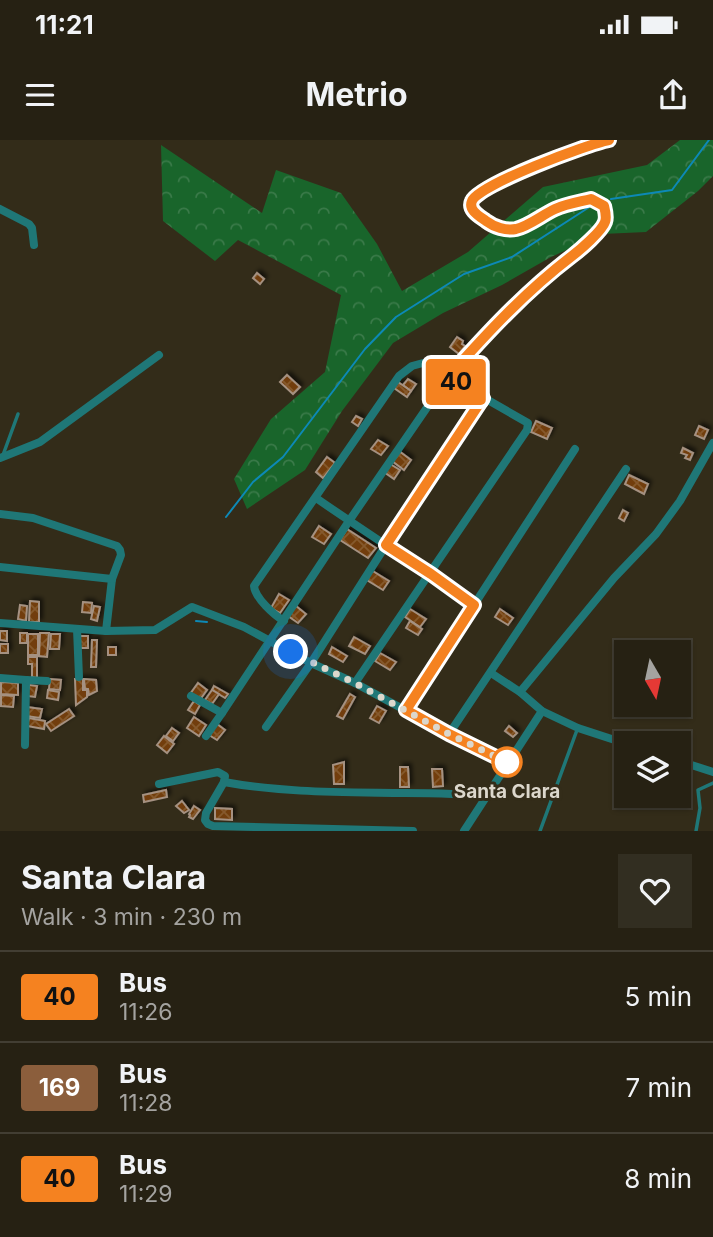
<!DOCTYPE html>
<meta charset="utf-8">
<style>
body{margin:0;font-family:Inter,sans-serif;background:#322e21;color:#f1f3f6;height:100vh;display:flex;flex-direction:column;font-size:26px;white-space:nowrap}
*{box-sizing:border-box;margin:0}
p{font-size:23px;color:#a4a3a0}
.icon{flex:none;width:38px;height:38px;fill:none;stroke:currentColor;stroke-width:2;stroke-linecap:round;stroke-linejoin:round}
.map{position:relative;height:691px;overflow:hidden}
.drawer{display:flex;flex-direction:column;background:#262113;flex:1}
.drawer>*{flex:none}
.badge{padding:0 14px;border-radius:5px;font-size:24px;line-height:46px}
.needle{width:46px;rotate:171deg}
.buttons{position:absolute;left:614px;top:500px;display:grid;gap:14px}
.buttons a{display:grid;place-items:center;width:77px;height:77px;border-radius:0px;background:#262113;box-shadow:0 2px 5px #0004,0 0 0 2px #423e33;font-size:35px}
.you{position:absolute;width:35px;height:35px;margin:-18px;border:5px solid #fff;border-radius:50%;background:#1a73e8;box-shadow:0 0 0 10px #1a73e833}
.map>.badge{position:absolute;translate:-50% -50%;box-shadow:0 0 0 4px #fff}
.round{display:grid;place-items:center;flex:none;width:74px;height:74px;border-radius:0px;background:#322e21}
.overview{display:flex;align-items:center;justify-content:space-between;height:119px;padding:0 21px}
h1{font-size:33px;font-weight:700;line-height:52px}
ul{padding:0;list-style:none}
li{display:flex;align-items:center;gap:21px;height:91px;padding:0 21px;border-top:2px solid #423e33}
li div{flex:1}
li b{display:block;font-size:26px}
li em{font-style:normal}
li .badge{min-width:77px;font-weight:700;text-align:center}
.status{display:flex;justify-content:space-between;align-items:center;height:49px;padding:0 35px;background:#262113;direction:ltr}
.status svg{height:19px;fill:currentColor}
header{display:flex;justify-content:space-between;align-items:center;height:91px;padding:0 21px;background:#262113;font-size:32px;font-weight:700}
.map>svg:first-child{display:block}
.forest{fill:url(#forest-crowns)}
.lines{fill:none;stroke-linecap:round;stroke-linejoin:round}
.stream{stroke:#0d89b6;stroke-width:2}
.building{fill:url(#building-cross-hatch);stroke:#a59181;stroke-width:2;filter:url(#shadow)}
.lane{stroke:#1f7777;stroke-width:3.5}
.street{stroke:#1f7777;stroke-width:8}
.line-casing{stroke:#fff;stroke-width:16}
.line{stroke:#f58220;stroke-width:10}
.walk{stroke:#dcd7cc;stroke-width:7;stroke-dasharray:0 12.6}
.stop-dot{fill:#fff;stroke:#f58220;stroke-width:3.5}
.labels{text-anchor:middle;dominant-baseline:central;stroke-width:6;stroke-linejoin:round;paint-order:stroke}
.stop-label{font-size:19px;font-weight:bold;fill:#dcd7cc;stroke:#332c19}
</style>
<div class="status"><b>11:21</b><svg viewBox="0 0 49 12"><path d="M0 12V9h3v3zM5 12V6h3v6zM10 12V3h3v9zM15 12V0h3v12zM26 1h20v11H26zM47 4h2v5h-2z"/></svg></div>
<header><svg class="icon" aria-label="menu" viewBox="0 0 24 24"><path d="M4 6h16M4 12h16M4 18h16"/></svg>Metrio<svg class="icon" aria-label="share" viewBox="0 0 24 24"><path d="M12 15V3M7 8l5-5 5 5M5 13v7h14v-7"/></svg></header>
<div class="map">
<svg width="713" height="691" viewBox="0 0 713 691">
<defs>
<pattern id="forest-crowns" width="20" height="18" patternUnits="userSpaceOnUse" patternTransform="scale(1.75)"><rect width="20" height="18" fill="#19652b"/><path d="M2 6a3 3 0 1 1 6 0M12 15a3 3 0 1 1 6 0" fill="none" stroke="#3a7a49"/></pattern>
<pattern id="building-cross-hatch" width="8" height="8" patternUnits="userSpaceOnUse" patternTransform="scale(1.75)"><rect width="8" height="8" fill="#723e0b"/><path d="M0 0l8 8M0 8l8-8" fill="none" stroke="#86592d"/></pattern>
<filter id="shadow"><feDropShadow dx="3" dy="-3" stdDeviation="2" flood-color="#0009"/></filter>
</defs>
<rect width="100%" height="100%" fill="#332c19"/>
<path class="forest" d="M680,0h33v36l-15,15 -52,41 -44,2 -51,23 -49,28 -59,28 -50,30 -51,68 -37,59 -58,39 -13,-30 37,-60 54,-47 16,-77 -103,-55 -23,21 -52,-40 -2,-76 101,68 14,-43 65,23 36,51 25,47 66,-39 75,-65 104,-22z"/>
<g class="lines">
<g class="stream">
<path d="M611,59l61,-9 37,-50"/>
<path d="M226,377l27,-35 30,-25 82,-108 31,-32 68,-43 48,-17 79,-51"/>
<path d="M196,481l11,1"/>
</g>
</g>
<g class="building">
<path d="M257,133l7,6 -4,5 -7,-6z"/>
<path d="M457,197l6,4 -1,3 3,2 -6,8 -9,-7z"/>
<path d="M287,235l13,12 -7,7 -13,-12z"/>
<path d="M408,239l8,5 -5,7 -8,-6z"/>
<path d="M398,242l13,9 -4,6 -13,-9z"/>
<path d="M356,276l6,3 -4,7 -6,-4z"/>
<path d="M536,281l16,7 -5,11 -16,-7z"/>
<path d="M699,286l9,4 -4,9 -9,-4z"/>
<path d="M378,300l10,6 -7,9 -10,-6z"/>
<path d="M683,308l10,5 -3,7 -5,-2 2,-3 -6,-2z"/>
<path d="M399,311l12,9 -7,10 -12,-9z"/>
<path d="M327,317l8,6 -12,15 -7,-6z"/>
<path d="M390,324l10,6 -6,9 -10,-7z"/>
<path d="M629,335l19,9 -4,10 -19,-10z"/>
<path d="M623,370l5,3 -4,8 -5,-3z"/>
<path d="M319,386l12,8 -7,10 -12,-7z"/>
<path d="M347,389l29,19 -8,10 -28,-18z"/>
<path d="M371,430l18,11 -6,9 -18,-11z"/>
<path d="M279,454l10,6 -9,13 -9,-5z"/>
<path d="M30,461l9,1v20h-10z"/>
<path d="M83,462l9,1 -1,10 -9,-1z"/>
<path d="M20,465l7,1 -1,15 -8,-2z"/>
<path d="M94,466l6,1 -3,14 -6,-2z"/>
<path d="M296,466l10,8 -8,9 -10,-7z"/>
<path d="M410,469l16,10 -6,8 -15,-10z"/>
<path d="M500,469l13,9 -5,7 -13,-8z"/>
<path d="M410,481l12,8 -4,6 -12,-7z"/>
<path d="M0,491h7v10l-7,-1z"/>
<rect x="20" y="493" width="7" height="10"/>
<path d="M40,493h9l-2,24 -8,-1z"/>
<rect x="28" y="494" width="10" height="21"/>
<path d="M51,494h9l-1,15h-9z"/>
<rect x="80" y="496" width="8" height="12"/>
<path d="M354,497l16,9 -5,8 -16,-8z"/>
<path d="M92,500h5l-1,27h-5z"/>
<rect x="0" y="504" width="8" height="9"/>
<rect x="108" y="507" width="8" height="8"/>
<path d="M332,507l15,9 -4,6 -14,-8z"/>
<path d="M380,513l16,9 -6,8 -15,-9z"/>
<path d="M28,517h9v21l-5,-1v-13h-4z"/>
<path d="M50,539l11,1 -1,10 -11,-1z"/>
<path d="M75,539h8v11h4v7l-11,8z"/>
<path d="M84,539l12,1 1,11 -8,4 -1,-6h-3z"/>
<path d="M1,542l17,1v12l-17,-1z"/>
<path d="M198,543l9,7 -8,11 -9,-7z"/>
<path d="M29,545l8,1 -2,11 -8,-1z"/>
<path d="M214,546l14,8 -3,4 -13,-8z"/>
<path d="M48,550l11,2 -1,8 -11,-2z"/>
<path d="M212,550l7,4 -7,10 -7,-4z"/>
<path d="M350,554l5,3 -12,22 -6,-3z"/>
<path d="M1,555l13,1 -1,11 -12,-1z"/>
<path d="M194,561l6,4 -5,9 -7,-4z"/>
<path d="M377,566l9,5 -7,12 -9,-5z"/>
<path d="M27,567l15,2 -2,9 -14,-2z"/>
<path d="M69,569l5,7 -23,15 -5,-7z"/>
<path d="M194,577l12,8 -7,11 -12,-8z"/>
<path d="M29,578l16,3 -1,8 -17,-3z"/>
<path d="M217,584l8,6 -8,10 -8,-5z"/>
<path d="M509,586l8,7 -4,4 -8,-6z"/>
<path d="M172,588l7,5 -6,8 -7,-5z"/>
<path d="M164,596l10,8 -7,9 -10,-8z"/>
<path d="M344,622v22h-10l-1,-19z"/>
<path d="M400,627h8l1,20h-9z"/>
<path d="M432,629h10l1,17 -10,1z"/>
<path d="M166,650l1,7 -23,5 -1,-7z"/>
<path d="M182,661l7,9 -5,3 -8,-7z"/>
<path d="M194,666l6,4 -7,9 -4,-2 1,-2 -1,-1z"/>
<path d="M215,668l17,1v11l-17,-1z"/>
</g>
<g class="lines">
<g class="lane">
<path d="M449,236c38,-44 77,-85 123,-120 8,-7 30,-25 33,-34 2,-5 0,-12 -1,-16l-13,-7 -34,9 -38,21 -13,1 -18,-7 -16,-13 -2,-6 3,-6 20,-13 98,-41 18,-4"/>
<path d="M3,315l15,-41"/>
<path d="M540,691l37,-101"/>
<path d="M696,691l4,-23 -2,-18 15,-7"/>
</g>
<g class="street">
<path d="M0,69l29,15 3,4 2,17"/>
<path d="M0,318l40,-16 119,-87"/>
<path d="M316,358c52,36 106,70 158,107"/>
<path d="M0,374l33,4 84,28 3,4 1,5 -9,24 -6,52"/>
<path d="M0,427l112,12"/>
<path d="M284,481c-10,-6 -29,-23 -30,-35l145,-210 13,-10 11,-3 105,60 -1,7 -172,253"/>
<path d="M0,483l106,8 49,-1 37,-23 52,20 67,36 44,20 94,51 59,29"/>
<path d="M77,489l2,48"/>
<path d="M491,533l29,19 22,19 36,17 49,16"/>
<path d="M0,538l26,2 -1,65"/>
<path d="M26,540l21,1"/>
<path d="M520,552l94,-114 42,-44 24,-33 33,-58"/>
<path d="M191,556l31,17 127,-192 99,-144"/>
<path d="M406,570l169,-261"/>
<path d="M266,587l45,-64 75,-118 97,-147"/>
<path d="M449,594l177,-265"/>
<path d="M206,596l16,-23"/>
<path d="M679,621l34,11"/>
<path d="M224,642c59,11 120,10 180,11 27,0 55,0 82,4"/>
<path d="M159,644l59,-12 7,4 -1,6 -18,31 -1,7 3,4 5,2 200,5"/>
<path d="M464,691l78,-120"/>
</g>
</g>
<g class="lines">
<defs>
<path id="line" d="M508,623l-59,-29 -43,-24 68,-105 -43,-31 -45,-29 97,-147 -35,-21c38,-43 78,-86 124,-121 8,-6 30,-25 33,-34 2,-5 0,-12 -1,-16l-13,-7c-12,3 -25,5 -36,10 -13,6 -26,17 -39,20 -10,2 -22,-2 -30,-8 -7,-5 -18,-11 -14,-20 6,-16 116,-57 137,-61"/>
</defs>
<use href="#line" class="line-casing"/>
<use href="#line" class="line"/>
<path class="walk" d="M291,512l64,31 94,51 58,28"/>
</g>
<circle class="stop-dot" cx="507" cy="622" r="14"/>
<g class="labels">
<g class="stop-label">
<text x="507" y="651">Santa Clara</text>
</g>
</g>
</svg>
<div class="buttons">
<a><svg class="needle" viewBox="-14 -14 28 28"><path d="M0-13l5 13h-10z" fill="#e53935"/><path d="M0 13l5-13h-10z" fill="#a4a3a0"/></svg></a>
<a><svg class="icon" aria-label="layers" viewBox="0 0 24 24"><path d="M12 4l9 5-9 5-9-5zM3 14l9 5 9-5"/></svg></a>
</div>
<div class="you" style="left:291px;top:512px"></div>
<b class="badge" style="left:456px;top:242px;background:#f58220;color:#111">40</b>
</div>
<section class="drawer">
<div class="overview"><div><h1>Santa Clara</h1><p>Walk · 3 min · 230 m</p></div><a class="round"><svg class="icon" aria-label="heart" viewBox="0 0 24 24"><path d="M12 20l-8-8c-3-5 5-10 8-4 3-6 11-1 8 4z"/></svg></a></div>
<ul>
<li><span class="badge" style="background:#f58220;color:#111">40</span><div><b>Bus</b><p>11:26</p></div><em>5 min</em></li>
<li><span class="badge" style="background:#8b5e3c;color:#fff">169</span><div><b>Bus</b><p>11:28</p></div><em>7 min</em></li>
<li><span class="badge" style="background:#f58220;color:#111">40</span><div><b>Bus</b><p>11:29</p></div><em>8 min</em></li>
</ul>
</section>
